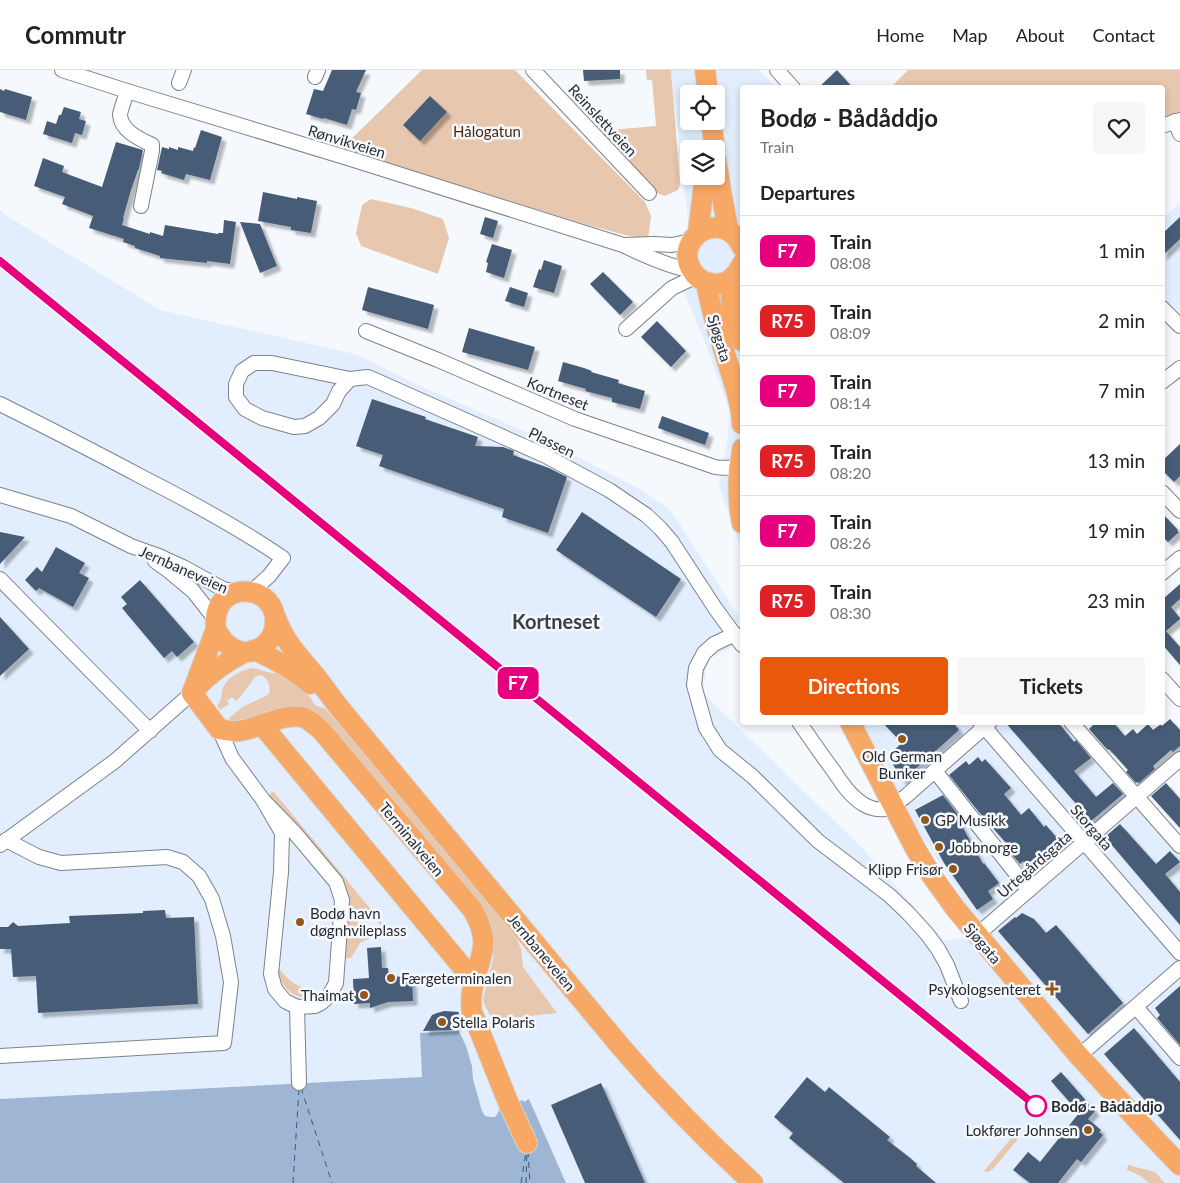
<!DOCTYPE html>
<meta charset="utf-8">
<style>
body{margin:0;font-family:Lato,sans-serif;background:#f6f6f6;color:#222;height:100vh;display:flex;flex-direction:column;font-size:19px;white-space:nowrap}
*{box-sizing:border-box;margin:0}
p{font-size:16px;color:#767676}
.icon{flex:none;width:28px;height:28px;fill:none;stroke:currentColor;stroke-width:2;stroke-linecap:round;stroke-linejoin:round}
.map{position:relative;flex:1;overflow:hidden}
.drawer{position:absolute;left:740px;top:15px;width:425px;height:640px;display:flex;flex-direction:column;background:#fff;border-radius:5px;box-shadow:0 2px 8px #0003}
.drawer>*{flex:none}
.badge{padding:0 10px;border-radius:8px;font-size:18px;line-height:32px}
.buttons{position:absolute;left:680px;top:15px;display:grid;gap:10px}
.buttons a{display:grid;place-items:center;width:45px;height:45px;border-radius:5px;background:#fff;box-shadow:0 2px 8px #0003;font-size:25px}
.map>.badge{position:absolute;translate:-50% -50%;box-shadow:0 0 0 2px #fff}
h2{padding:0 20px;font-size:19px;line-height:45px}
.round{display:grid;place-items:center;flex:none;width:52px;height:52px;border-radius:5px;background:#f6f6f6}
.head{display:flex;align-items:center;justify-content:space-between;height:85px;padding:0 20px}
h1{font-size:24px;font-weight:700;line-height:38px}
.cta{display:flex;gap:10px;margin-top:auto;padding:10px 20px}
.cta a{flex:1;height:58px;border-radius:5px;background:#ea580c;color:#fff;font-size:20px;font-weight:700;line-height:58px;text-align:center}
.cta a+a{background:#f6f6f6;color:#222}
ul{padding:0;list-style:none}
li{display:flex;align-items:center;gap:15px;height:70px;padding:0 20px;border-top:1px solid #e0e0e0}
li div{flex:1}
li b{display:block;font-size:19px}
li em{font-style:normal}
li .badge{min-width:55px;font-weight:700;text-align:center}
header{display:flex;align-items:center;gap:30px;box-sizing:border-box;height:70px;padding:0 25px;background:#fff;border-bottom:1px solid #e0e0e0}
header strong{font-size:24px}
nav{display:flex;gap:28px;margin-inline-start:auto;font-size:18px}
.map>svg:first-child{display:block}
.built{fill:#e2eefd;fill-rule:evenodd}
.green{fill:#e7c7ae}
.water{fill:#9eb6d4}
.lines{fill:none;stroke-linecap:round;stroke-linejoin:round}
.ferry{stroke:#375a84;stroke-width:1;stroke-dasharray:6 5;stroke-linecap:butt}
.building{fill:#475d77;filter:url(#shadow)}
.minor-casing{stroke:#7c8289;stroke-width:16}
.highway-casing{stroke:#d4d4d5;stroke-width:22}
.minor{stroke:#fff;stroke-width:14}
.highway{stroke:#f8a865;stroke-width:20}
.rail{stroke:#66696d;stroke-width:4;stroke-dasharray:9 9;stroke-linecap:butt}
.line-casing{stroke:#fff;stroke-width:11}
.line{stroke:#e6007e;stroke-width:8}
.poi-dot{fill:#95581c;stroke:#f5f9fe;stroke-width:2}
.stop-dot{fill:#fff;stroke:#e6007e;stroke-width:2.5}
.labels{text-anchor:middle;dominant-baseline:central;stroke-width:5;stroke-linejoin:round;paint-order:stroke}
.street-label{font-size:15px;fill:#282a2e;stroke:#f5f9fe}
.park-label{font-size:15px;fill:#4b2b0c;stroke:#f5f9fe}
.poi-label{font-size:15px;fill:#282a2e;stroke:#f5f9fe;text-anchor:start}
.stop-label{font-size:15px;font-weight:bold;fill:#282a2e;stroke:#f5f9fe;text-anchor:start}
.district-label{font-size:20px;font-weight:bold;fill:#3a4046;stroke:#f5f9fe}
</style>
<header>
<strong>Commutr</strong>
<nav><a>Home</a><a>Map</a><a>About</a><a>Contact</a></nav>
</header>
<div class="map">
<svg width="1180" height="1113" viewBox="0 0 1180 1113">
<defs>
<filter id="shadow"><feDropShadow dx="4.5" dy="4.5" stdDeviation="1" flood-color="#0004"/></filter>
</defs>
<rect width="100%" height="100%" fill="#f5f9fe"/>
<g class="built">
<path d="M671,0h88l17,17 -34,1v463l-23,-65 8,-43 3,-31 -24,-67 -27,-65 11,-43zM689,24h27v27h-27zM689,79h27v27h-27z"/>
<path d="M1180,133v123l-17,-18 -1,-89z"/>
<path d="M0,140l7,6 153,94 195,44 72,35 113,49 104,53 28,21 67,105 -5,29 -26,13 -5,34 157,153 85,95 31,-6 -16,-41 -36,-54 -26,-36 -52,-81h224l110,127v333h-614l-37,-83 -5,2 -6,-1 -19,8 -1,5 -2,3 -5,1 -6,-1 -3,-6 -9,-32 -1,-13 -6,-20 -7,-15 -39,2 2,44 -422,22z"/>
</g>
<g class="green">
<path d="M422,0h93l130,132 6,14 -3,23 -23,-4 -41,-11 -243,-75z"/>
<path d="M646,0h25l9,114 -2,6 -13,6 -6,-2 -7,-6 -54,-57 58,-5 -4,-46h-5z"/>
<path d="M908,0h272v43l-17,5 -1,-30h-272z"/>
<path d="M371,129l40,9 32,11 6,19 -11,36 -77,-28 -5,-13 6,-28z"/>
<path d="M253,598c6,1 12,4 19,5 5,0 3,-1 7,0 9,4 23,15 29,22 8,8 3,11 17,13l182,216 9,13 5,12 2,18 34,46 -64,7 -8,-14 -2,-7 11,-44 -4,-1 2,-10 -173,-228 -77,5 -12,-1v-3l14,-11 24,-11c4,-7 0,-17 -7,-20l-5,1 -15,20 -5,5 -4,-4 -5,4 2,3 -9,6 -3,-5c5,-4 4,-8 5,-14 3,-13 19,-21 31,-23z"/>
<path d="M273,721l115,139 -2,1 -17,-19 -6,2 -6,8 3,6 10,10 -10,5 -9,15h-7l-5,-79 -70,-84z"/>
<path d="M278,897c10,14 17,18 32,23v5l-2,2c-17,2 -30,-14 -30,-30z"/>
<path d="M1014,1065l4,4 -25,30 -5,3 -4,-1z"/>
<path d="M1128,1095l27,7 10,11h-16l-8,-7 -14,-6z"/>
</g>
<path class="water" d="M459,961l7,15 6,20 1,13 9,32 3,5c13,3 11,0 16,-10l22,-6 1,2 5,-3 37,84h-566v-84l422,-22 -2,-44z"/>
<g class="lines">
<g class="ferry">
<path d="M301,1018l31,95"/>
<path d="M528,1081l2,32"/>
<path d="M293,1113l6,-94"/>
<path d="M521,1113l5,-31"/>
<path d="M526,1113l1,-32"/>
</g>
</g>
<g class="building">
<path d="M332,0h34l-10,22 5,1 -5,17 -4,-1 -5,16 -23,-7 -1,1 -17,-5 8,-25 9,2z"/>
<path d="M583,0h37v9l-36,2z"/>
<path d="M837,0l16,18h-35z"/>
<path d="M0,19l4,2 1,-2 27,8 -6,23 -26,-8z"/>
<path d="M430,26l17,16 -27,29 -17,-16z"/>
<path d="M64,37l17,5 -2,7 7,2 -4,14 -7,-2 -3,10 -29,-9 4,-13 9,3 3,-9h2z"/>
<path d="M201,60l21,7 -12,43 -24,-6 -2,6 -23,-7 1,-2 -5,-1 5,-23 7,2v-2l9,3v-3l15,4 1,-4 1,1z"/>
<path d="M116,72l27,8 -4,19 -1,1 -7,20 -8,28h1l-2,7 28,9v-2l13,4 2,-11 53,9v-1h5l1,-13 12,2 -6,42 -23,-3v2l-47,-5v-2l-25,-8v-2l-12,-4 1,-3 -35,-11 4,-12 -31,-12 3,-7 -31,-11 9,-28 21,8 -2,6 40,15z"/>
<path d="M263,122l34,7v-2l20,4 -6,32 -20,-3v-3l-33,-6z"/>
<path d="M485,147l13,4 -5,17 -13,-4z"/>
<path d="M1180,147v22l-18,17v-22z"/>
<path d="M240,152l20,2 17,42 -17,7z"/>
<path d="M492,174l20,6 -8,28 -18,-6 2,-9 -2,-1z"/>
<path d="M544,190l18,6 -8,27 -21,-6 6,-18 2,1z"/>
<path d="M603,202l30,30 -13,13 -30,-31z"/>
<path d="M368,217l66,18 -6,24 -66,-19z"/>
<path d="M510,217l18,6 -4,14 -19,-6z"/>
<path d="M657,251l29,30 -15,16 -30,-30z"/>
<path d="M469,258l66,19 -7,23 -66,-18z"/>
<path d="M563,292l21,6 8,3 -1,1 28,8 -1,3 27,8 -5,18 -28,-7v-4l-27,-7 1,-2 -28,-8z"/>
<path d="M372,329l54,18 -1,2 53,18 -3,9 28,1 11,4 -1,4 36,13 18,9 -19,56 -46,-16 2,-8 -125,-43 4,-11 -27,-9z"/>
<path d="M662,346l47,17 -4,12 -47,-17z"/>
<path d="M1180,374v32l-6,6 -12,-12v-9z"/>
<path d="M582,442l99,67 -25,38 -100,-67z"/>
<path d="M1162,443l16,17 -1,1 2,1 -11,10 -6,-6z"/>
<path d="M0,462l25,5 -25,27z"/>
<path d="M56,477l29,16 -6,10 10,5 -16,29 -34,-19 -3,3 -11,-11 12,-13 5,5z"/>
<path d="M140,510l54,62 -17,15 -5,-6 -8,7 -42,-50 5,-4 -6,-7z"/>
<path d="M1180,514v15l-9,8 9,11v1l-14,12 14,16v18l-18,-21v-46l1,1z"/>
<path d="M0,547l29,32 -29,27z"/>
<path d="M1170,649l10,11v16l-7,6 -2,-2 -18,16 2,3 -16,14 -2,-1 -1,1 -10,-11 2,-2 -19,-21 -1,1 -4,-4 -15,-17 7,-7h17l12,14 8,-7 4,5 11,-10 5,6 8,-6 1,2z"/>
<path d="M882,652h71l6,8 -57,51 -14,-26 14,-12z"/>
<path d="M1005,652h53l16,20 2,-2 15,18 -17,13 22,26 17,-14 10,11 -32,27z"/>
<path d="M978,687l4,5 3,-3 26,29 -7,6 17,21 8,-7 15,19 2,-2 16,19 -2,1 1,1 -16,14 -1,-2 -4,4 -3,-3 -9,8 -5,-6 -3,3 -16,-19 2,-2 -28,-32 -29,-36 17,-14 3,4z"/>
<path d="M1166,713l14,16v29l-29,-32z"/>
<path d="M943,725l16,21 -2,1 26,47 1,-1 15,20 -11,8 5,8 -16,11 -33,-47 -29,-53z"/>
<path d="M1120,754l36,40 14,-13 10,11 -15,12 15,18v33l-75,-88z"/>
<path d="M165,840l1,8 28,-1 4,87 -160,9 -2,-37 -23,1 -2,-28h-11v-22h8l5,-5 5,4 52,-3 -1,-7 74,-3v-2z"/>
<path d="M1022,843l12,6 12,14 10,-8 67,78 -35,31 -90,-103 17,-14 1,1z"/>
<path d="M381,877l1,21h6l1,9 23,-1 1,25 -25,1 -18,6v-5l-16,1 -1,-25 16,-1 -2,-30z"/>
<path d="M1180,916v59l-23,-27 3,-3 -5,-7z"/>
<path d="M444,941l15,1 -5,18 -31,1 9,-16 5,-2z"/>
<path d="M1134,958l46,54v58l-76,-86z"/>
<path d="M1061,1002l34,39 -7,8 13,11 -2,2 4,3 -22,27 -4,-3 -19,24h-28l-17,-13 15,-18 12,10 39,-49 -28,-32z"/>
<path d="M807,1007l18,15 4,-5 61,50 -3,3 22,17 8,7 -1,2 20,17h-92l-55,-45 4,-5 -19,-16z"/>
<path d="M601,1013l44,100h-60l-34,-78z"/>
</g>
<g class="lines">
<defs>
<g id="minor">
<path d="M62,0l65,21 224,68 272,86c22,11 45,21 69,26"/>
<path d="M533,0l116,123"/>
<path d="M777,0l16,18"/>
<path d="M315,7l3,-7"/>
<path d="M179,13l5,-13"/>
<path d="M127,21c-1,5 -7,20 -7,24 1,16 20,24 32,30v6l-11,55"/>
<path d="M1175,51l5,13"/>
<path d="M1162,56l18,-6"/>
<path d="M624,175l30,-1 18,1 19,-4"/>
<path d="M1162,238l18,18"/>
<path d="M626,259l46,-41 25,-12"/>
<path d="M366,261l72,29 137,59 140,48c9,2 19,-1 27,2"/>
<path d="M350,309l-78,-16h-18l-12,8 -6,13v13l9,12 17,9 32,9 11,-1 14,-8 14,-14 6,-13 11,-12 18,-2 178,79 63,34 37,25 14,13 12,14 43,66 27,37"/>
<path d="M1162,312l18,-14"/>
<path d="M0,334c48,24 95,48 142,73 49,25 96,50 141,81l-14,18 -18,16"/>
<path d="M1162,422l18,19"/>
<path d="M0,425l71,21 60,30 28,10 24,11 40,22 14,3"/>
<path d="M155,491l14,10 24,20 22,28"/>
<path d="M1162,503l18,-15"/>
<path d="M0,509l150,152"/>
<path d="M735,564l-21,10 -10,9 -8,15 -2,17 12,43 14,22 32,26 66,65 71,54 19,18 19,21 11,15 9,16 14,36"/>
<path d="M1162,609l18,20"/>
<path d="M799,652c11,16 22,32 34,48 8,12 17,26 30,34 6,4 15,6 22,5 8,-2 14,-8 20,-12l85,-75"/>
<path d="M980,652l200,231"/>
<path d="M1071,652l109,124"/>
<path d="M219,659l13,29 31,42 31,32 42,50 6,18 -6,83 -7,13 -8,7 -6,3 -18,1 -12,-6 -10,-12 -4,-15 10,-102 1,-39 -19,-33"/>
<path d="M935,701l94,119"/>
<path d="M0,775l115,-84 77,-68"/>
<path d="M977,865l203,-176"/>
<path d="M297,937l2,76"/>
<path d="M1136,937l44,51"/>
<path d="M0,986l224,-13 7,-61 -8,-46 -11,-37 -13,-23 -16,-14 -16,-5 -106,6 -22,-6 -33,-17"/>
<path d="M1079,986l101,-88"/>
</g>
<g id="highway">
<path d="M705,0l3,24"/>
<path d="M711,51l4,28"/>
<path d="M716,89l5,32 7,39"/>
<path d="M698,163l7,-57"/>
<path d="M742,177c-18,-41 -72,-9 -49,25 5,8 14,11 23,12 13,0 21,-9 26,-20"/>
<path d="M733,208c-1,5 -2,11 -2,16 0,16 6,32 11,47"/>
<path d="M706,212c5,29 14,57 23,85 6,19 12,37 13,57"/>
<path d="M742,379c0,7 -2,13 -3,20 -1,18 -1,36 3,54"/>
<path d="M276,548c8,23 22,37 37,55 10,12 19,26 29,38l279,336c41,48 85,93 132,136"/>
<path d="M254,580c21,9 39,19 56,34"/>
<path d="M196,618c14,-15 31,-27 49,-36"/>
<path d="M192,623l27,36c7,1 13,3 20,2 19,-2 47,-20 66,-13 6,3 11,8 16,12l152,180c6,11 12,24 10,37 -3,23 -15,40 -11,65l36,90 19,41"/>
<path d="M192,623l24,-64c0,-3 -1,-7 0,-11 3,-38 61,-34 59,5 0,9 -4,17 -12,23 -19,14 -38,2 -47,-17"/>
<path d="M850,652l65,126 17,28 23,32 124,148 74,81 27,28"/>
<path d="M262,655l212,256"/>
</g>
</defs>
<use href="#minor" class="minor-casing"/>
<use href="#highway" class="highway-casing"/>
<use href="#minor" class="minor"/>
<use href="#highway" class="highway"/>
<path class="rail" d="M0,190l1036,846"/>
</g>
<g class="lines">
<defs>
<path id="line" d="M0,191l1036,845"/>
</defs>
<use href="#line" class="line-casing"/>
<use href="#line" class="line"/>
</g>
<g class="poi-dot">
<circle cx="902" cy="669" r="5"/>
<circle cx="925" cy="750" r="5"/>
<circle cx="939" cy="777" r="5"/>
<circle cx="953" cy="799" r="5"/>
<circle cx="300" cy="852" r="5"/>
<circle cx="391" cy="908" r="5"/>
<path d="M1049.5 911.5h5v5h5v5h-5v5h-5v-5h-5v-5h5z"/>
<circle cx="364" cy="925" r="5"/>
<circle cx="442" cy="952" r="5"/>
<circle cx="1088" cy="1060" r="5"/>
</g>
<circle class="stop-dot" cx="1036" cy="1036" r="10"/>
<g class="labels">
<g class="street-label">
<text transform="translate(603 50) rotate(47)">Reinslettveien</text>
<text transform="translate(347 71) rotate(17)">Rønvikveien</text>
<text transform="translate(720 268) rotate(73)">Sjøgata</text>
<text transform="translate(558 323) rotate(22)">Kortneset</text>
<text transform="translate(552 372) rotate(26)">Plassen</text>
<text transform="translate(184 499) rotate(24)">Jernbaneveien</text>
<text transform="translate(1092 757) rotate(49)">Storgata</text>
<text transform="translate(412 769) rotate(50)">Terminalveien</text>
<text transform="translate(1034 794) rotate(-41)">Urtegårdsgata</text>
<text transform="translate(983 873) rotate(50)">Sjøgata</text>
<text transform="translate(542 882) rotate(50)">Jernbaneveien</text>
</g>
<g class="park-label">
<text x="487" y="61">Hålogatun</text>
</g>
<g class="poi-label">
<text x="902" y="686" text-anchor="middle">Old German<tspan x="902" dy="17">Bunker</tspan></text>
<text x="935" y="750">GP Musikk</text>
<text x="949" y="777">Jobbnorge</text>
<text x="943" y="799" text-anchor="end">Klipp Frisør</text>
<text x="310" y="843">Bodø havn<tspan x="310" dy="17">døgnhvileplass</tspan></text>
<text x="401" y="908">Færgeterminalen</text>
<text x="1041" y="919" text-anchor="end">Psykologsenteret</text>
<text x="354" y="925" text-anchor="end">Thaimat</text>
<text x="452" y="952">Stella Polaris</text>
<text x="1078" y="1060" text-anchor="end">Lokfører Johnsen</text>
</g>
<g class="stop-label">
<text x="1051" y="1036">Bodø - Bådåddjo</text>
</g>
<g class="district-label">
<text x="556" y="551">Kortneset</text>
</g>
</g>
</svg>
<div class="buttons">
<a><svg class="icon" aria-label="locate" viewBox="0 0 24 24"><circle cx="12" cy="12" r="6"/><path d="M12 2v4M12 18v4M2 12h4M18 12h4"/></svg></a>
<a><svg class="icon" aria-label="layers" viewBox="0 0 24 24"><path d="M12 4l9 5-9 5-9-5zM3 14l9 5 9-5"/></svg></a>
</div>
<b class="badge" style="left:518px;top:613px;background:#e6007e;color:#fff">F7</b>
<section class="drawer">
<div class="head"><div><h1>Bodø - Bådåddjo</h1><p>Train</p></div><a class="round"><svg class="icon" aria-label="heart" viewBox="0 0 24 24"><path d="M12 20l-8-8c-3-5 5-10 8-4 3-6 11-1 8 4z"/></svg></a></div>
<h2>Departures</h2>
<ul>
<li><span class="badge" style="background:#e6007e;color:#fff">F7</span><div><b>Train</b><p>08:08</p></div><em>1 min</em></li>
<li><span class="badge" style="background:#df2027;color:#fff">R75</span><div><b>Train</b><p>08:09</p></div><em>2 min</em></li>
<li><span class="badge" style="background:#e6007e;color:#fff">F7</span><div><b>Train</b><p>08:14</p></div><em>7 min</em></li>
<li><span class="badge" style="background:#df2027;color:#fff">R75</span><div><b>Train</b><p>08:20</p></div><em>13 min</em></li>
<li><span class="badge" style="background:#e6007e;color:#fff">F7</span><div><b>Train</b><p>08:26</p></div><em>19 min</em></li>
<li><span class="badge" style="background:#df2027;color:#fff">R75</span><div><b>Train</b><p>08:30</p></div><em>23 min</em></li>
</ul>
<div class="cta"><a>Directions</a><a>Tickets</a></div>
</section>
</div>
